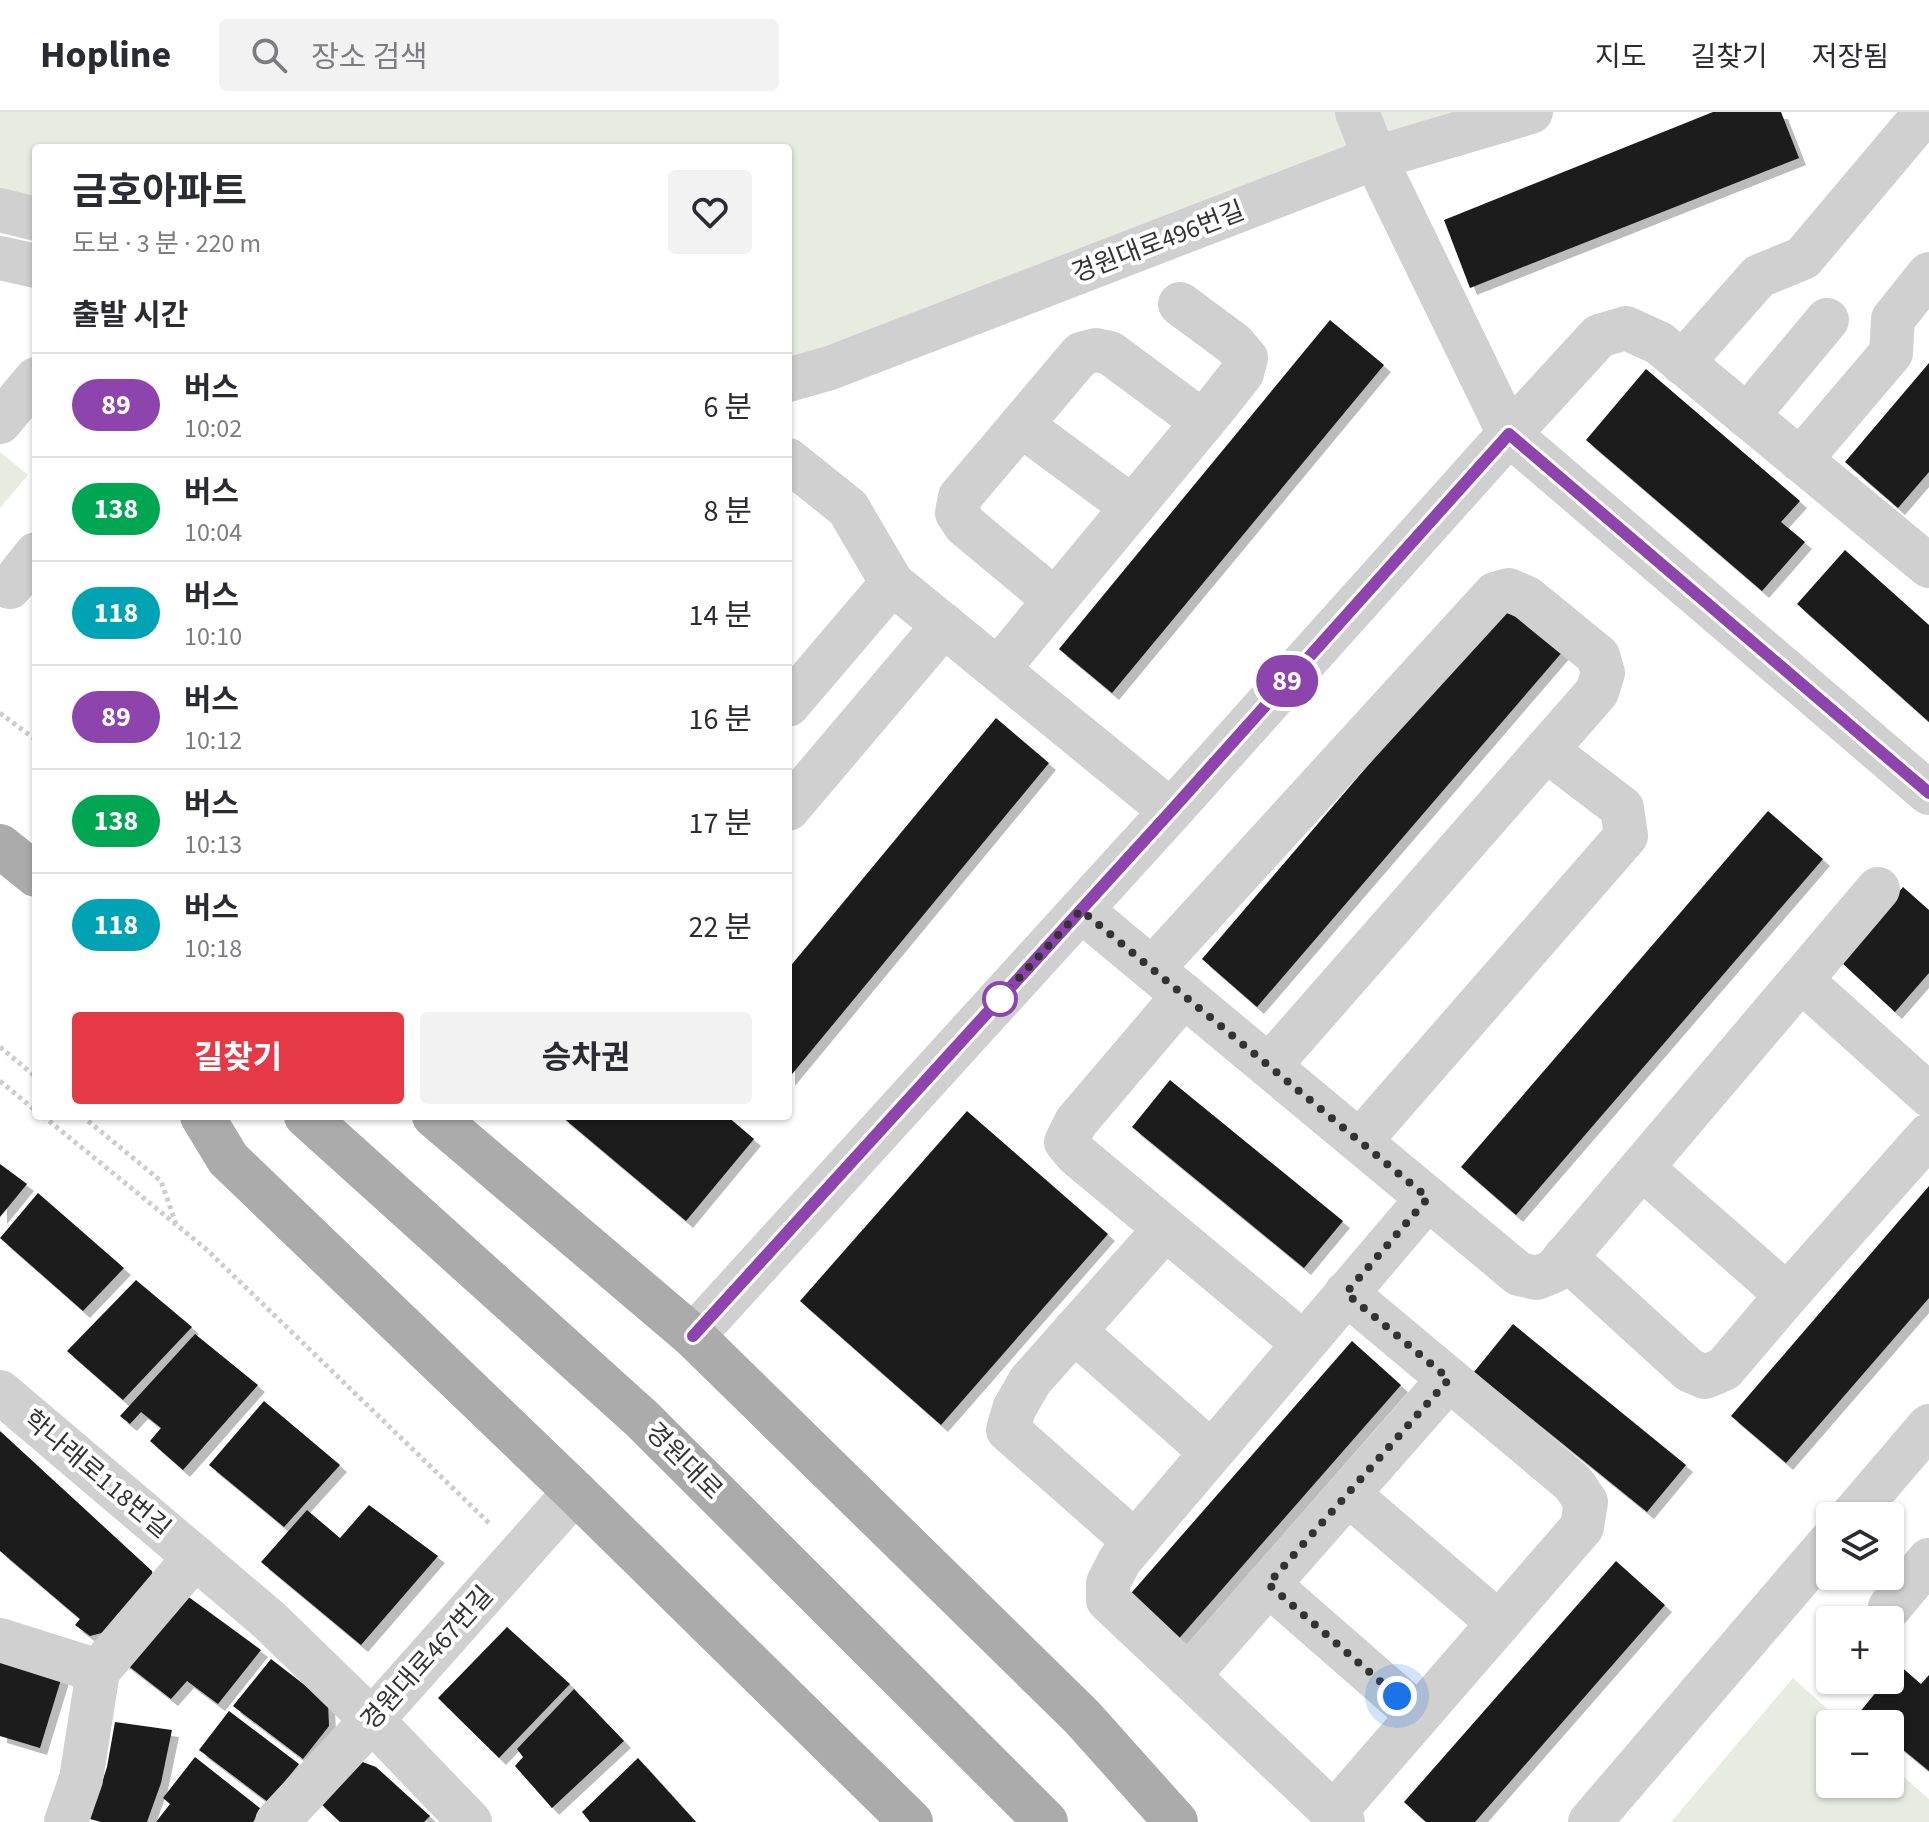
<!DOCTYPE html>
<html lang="ko">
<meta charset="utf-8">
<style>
body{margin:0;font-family:"Source Sans 3","Noto Sans KR",sans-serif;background:#f2f2f3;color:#2b2b33;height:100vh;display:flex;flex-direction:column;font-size:30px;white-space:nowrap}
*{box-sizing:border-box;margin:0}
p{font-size:26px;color:#7c7c81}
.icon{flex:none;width:44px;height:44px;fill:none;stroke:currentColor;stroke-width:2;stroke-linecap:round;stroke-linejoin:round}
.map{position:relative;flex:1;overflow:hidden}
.details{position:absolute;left:32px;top:32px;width:760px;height:976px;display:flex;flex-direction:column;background:#fff;border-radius:8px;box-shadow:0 2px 6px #0004}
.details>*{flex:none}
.badge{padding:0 16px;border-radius:26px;font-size:28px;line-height:52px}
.fabs{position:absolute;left:1816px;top:1390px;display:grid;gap:16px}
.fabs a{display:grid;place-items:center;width:88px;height:88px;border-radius:8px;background:#fff;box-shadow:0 2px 6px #0004;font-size:40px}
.you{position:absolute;width:40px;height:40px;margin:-20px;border:6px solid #fff;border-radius:50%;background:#1a73e8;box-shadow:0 0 0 12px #1a73e833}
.map>.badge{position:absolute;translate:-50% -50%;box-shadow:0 0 0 4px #fff}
h2{padding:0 40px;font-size:30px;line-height:72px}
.round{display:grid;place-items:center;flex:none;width:84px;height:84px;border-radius:8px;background:#f2f2f3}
.headline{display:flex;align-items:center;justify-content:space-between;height:136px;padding:0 40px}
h1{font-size:38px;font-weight:700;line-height:60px}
.action{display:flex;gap:16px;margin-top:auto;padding:16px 40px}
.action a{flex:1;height:92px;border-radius:8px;background:#e63946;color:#fff;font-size:32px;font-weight:700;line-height:92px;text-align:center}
.action a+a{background:#f2f2f3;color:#2b2b33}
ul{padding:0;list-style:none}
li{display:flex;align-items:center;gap:24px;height:104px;padding:0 40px;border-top:2px solid #e1e1e2}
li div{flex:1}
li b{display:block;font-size:30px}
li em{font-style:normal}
li .badge{min-width:88px;font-weight:700;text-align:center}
header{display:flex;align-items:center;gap:48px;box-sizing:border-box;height:112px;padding:0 40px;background:#fff;border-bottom:2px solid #e1e1e2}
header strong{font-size:38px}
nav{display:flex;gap:44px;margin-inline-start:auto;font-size:28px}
.search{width:560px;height:72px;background:#f2f2f3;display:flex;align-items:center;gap:20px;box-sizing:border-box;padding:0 28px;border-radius:8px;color:#7c7c81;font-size:30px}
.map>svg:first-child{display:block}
.park{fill:#e6ecdf}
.building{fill:#1a1a1a;filter:url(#shadow)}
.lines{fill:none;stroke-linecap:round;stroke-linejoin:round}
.path{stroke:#cdcdcd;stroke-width:5;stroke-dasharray:4 4;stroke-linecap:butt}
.minor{stroke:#d0d0d0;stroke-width:44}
.major{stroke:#ababab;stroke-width:44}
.line-casing{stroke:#fff;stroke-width:18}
.line{stroke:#8e44ad;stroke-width:12}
.walk{stroke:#333;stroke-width:8;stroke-dasharray:0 14.4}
.stop-dot{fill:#fff;stroke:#8e44ad;stroke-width:4}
.labels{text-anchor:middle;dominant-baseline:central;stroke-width:8;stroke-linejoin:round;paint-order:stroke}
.street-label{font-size:26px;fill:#333;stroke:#fff}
</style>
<header>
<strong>Hopline</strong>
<div class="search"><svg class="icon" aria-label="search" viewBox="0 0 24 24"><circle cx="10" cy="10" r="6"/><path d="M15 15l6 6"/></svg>장소 검색</div>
<nav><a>지도</a><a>길찾기</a><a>저장됨</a></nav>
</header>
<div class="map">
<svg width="1929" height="1710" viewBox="0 0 1929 1710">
<defs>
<filter id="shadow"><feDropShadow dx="7" dy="7" stdDeviation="0" flood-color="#0004"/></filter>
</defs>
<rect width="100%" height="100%" fill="#fff"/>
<g class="park">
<path d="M0,0h1531l-743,268v-232h-752v74l-36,-8z"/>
<path d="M0,340l28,23 -28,33z"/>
<path d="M1793,1566l51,46h-14v60h60v-19l39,34v23h-258z"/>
</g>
<g class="building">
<path d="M1713,0h68l18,46 -329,130 -26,-68z"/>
<path d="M1330,208l54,45 -272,328 -53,-44z"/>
<path d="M1929,251v109l-31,36 -53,-46z"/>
<path d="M1646,257l154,132 -19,21 24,20 -43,49 -176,-151z"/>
<path d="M1845,438l84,75v97l-132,-118z"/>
<path d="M1508,490l56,48 -307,357 -55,-48z"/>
<path d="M996,606l53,45 -261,316v-110z"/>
<path d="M1768,699l55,48 -307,356 -55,-48z"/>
<path d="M1903,775l26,23v63l-34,39 -55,-51z"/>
<path d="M1170,968l173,141 -39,47 -172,-141z"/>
<path d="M967,999l141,123 -167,191 -141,-124z"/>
<path d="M561,1004h166l27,23 -68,82z"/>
<path d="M0,1052l27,20 -27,33z"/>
<path d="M1929,1074v112l-143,165 -55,-47z"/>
<path d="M38,1081l86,75 -41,43 -83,-73z"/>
<path d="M136,1168l56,47 -69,73 -56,-49z"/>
<path d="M1513,1212l173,141 -39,47 -173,-140z"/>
<path d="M195,1222l63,51 -75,85 -33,-29 11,-13 -20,-16 -11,12 -10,-8z"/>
<path d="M1352,1229l49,44 -226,258 -49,-44z"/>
<path d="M264,1289l76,64 -56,62 -75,-62z"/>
<path d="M0,1319l152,140v17l-39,42 -23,6 -15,-11 5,-6 -80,-68z"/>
<path d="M369,1393l69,51 -77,89 -100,-83 46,-52 33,28z"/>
<path d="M1616,1449l49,44 -190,217h-49l-22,-20z"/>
<path d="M181,1483l9,3 71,52 -43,54 -31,-23 -16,18 -49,-38z"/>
<path d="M507,1515l63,57 -71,74 -61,-60z"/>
<path d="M0,1542l63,19 -23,75 -40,-12z"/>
<path d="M271,1547l57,44 1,23 -26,33 -70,-53z"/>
<path d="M1899,1553l22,19 8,-9v96l-39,-32v-15h-18l-13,-11 27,-33h4v-5z"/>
<path d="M574,1577l50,52 -72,67 -37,-42 8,-9 -6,-8z"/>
<path d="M229,1599l70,53 -31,38 -69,-52z"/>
<path d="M115,1610l57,8 -11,53 -14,39h-46l-11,-3 17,-52z"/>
<path d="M195,1645l66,52 -8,13h-97l14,-18 -7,-6z"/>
<path d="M638,1646l58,64h-106l-8,-10z"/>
<path d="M360,1649l16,6 54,49 -6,6h-84l-23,-22z"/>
</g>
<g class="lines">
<g class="path">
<path d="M0,601l36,27"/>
<path d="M0,935l36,30"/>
<path d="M0,969l36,30"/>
<path d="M43,1004l163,133 285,276"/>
<path d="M82,1004l79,65 15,43"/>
</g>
<g class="minor">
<path d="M1357,0l18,46 134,276 90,-98 27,-8 33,15 270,223"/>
<path d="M0,98l36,9"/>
<path d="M0,146l36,8"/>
<path d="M1682,251l77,-87 44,-18 123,-146"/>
<path d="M788,268l42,-12 545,-210 156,-46"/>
<path d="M1747,304l80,-96"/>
<path d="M0,310l36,-43"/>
<path d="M1021,313l111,82"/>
<path d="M788,348l60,48 44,75 279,228"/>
<path d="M1800,348l91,-107 2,-34 36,-45"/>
<path d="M10,475l26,-33"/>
<path d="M1055,488l-90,-75 -8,-12 3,-16 121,-143 15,-4 14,3 93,69"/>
<path d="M998,557l214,-258 30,-38 4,-15 -12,-14 -54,-40"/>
<path d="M788,593l104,-122"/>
<path d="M788,697l156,-184"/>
<path d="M1081,798l438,364 18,4 17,-7 324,-382"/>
<path d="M1152,857l343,-375 14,-4 18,8 71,58 5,17 -6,19 -328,374"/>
<path d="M1801,868l128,115"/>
<path d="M1184,883l-108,127 -10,20 10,12 227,189"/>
<path d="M1360,1029l266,-305 -4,-28 -76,-58"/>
<path d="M1642,1056l145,127"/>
<path d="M1565,1145l124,113 16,7 19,-8 63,-74 142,-160"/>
<path d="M1074,1219l137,121"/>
<path d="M693,1224l478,-525 338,-377 420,359"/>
<path d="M0,1280l269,228 103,100 98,102"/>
<path d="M1348,1382l151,129"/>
<path d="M1852,1404l77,-90"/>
<path d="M1135,1430l-127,-112 6,-21 16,-28 135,-152"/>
<path d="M1268,1472l150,131"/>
<path d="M1890,1495l39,-47"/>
<path d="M0,1528l98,31"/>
<path d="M98,1559l97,-114"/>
<path d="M1188,1564l261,-297"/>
<path d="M1334,1701l248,-286 4,-25 -13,-19 -227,-190"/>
<path d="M66,1710l15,-43 17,-108"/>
<path d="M277,1710l95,-102 203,-228"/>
<path d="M1343,1710l-235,-222v-17l12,-23 308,-362"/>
<path d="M1590,1710l240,-280"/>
</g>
<g class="major">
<path d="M0,734l36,29"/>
<path d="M202,1004l26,43 347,333 336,330"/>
<path d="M306,1004l336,303 404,403"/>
<path d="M434,1004l259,220 389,381 94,105"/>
</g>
</g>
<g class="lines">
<defs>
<path id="line" d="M693,1224l478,-525 338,-377 420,359"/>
</defs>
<use href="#line" class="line-casing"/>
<use href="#line" class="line"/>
<path class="walk" d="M1000,887l81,-89 347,288 -82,95 103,86 -181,205 129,112"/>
</g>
<circle class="stop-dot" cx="1000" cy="887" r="16"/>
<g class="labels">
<g class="street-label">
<text transform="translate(1158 130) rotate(-21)">경원대로496번길</text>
<text transform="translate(684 1349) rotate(45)">경원대로</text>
<text transform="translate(97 1362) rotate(40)">학나래로118번길</text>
<text transform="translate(427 1546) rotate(-48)">경원대로467번길</text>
</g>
</g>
</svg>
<div class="fabs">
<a><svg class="icon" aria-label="layers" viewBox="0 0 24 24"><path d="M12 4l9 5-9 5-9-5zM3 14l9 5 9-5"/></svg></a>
<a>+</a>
<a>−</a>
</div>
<div class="you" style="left:1397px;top:1584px"></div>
<b class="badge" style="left:1287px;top:569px;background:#8e44ad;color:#fff">89</b>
<section class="details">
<div class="headline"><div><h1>금호아파트</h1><p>도보 · 3 분 · 220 m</p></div><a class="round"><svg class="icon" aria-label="heart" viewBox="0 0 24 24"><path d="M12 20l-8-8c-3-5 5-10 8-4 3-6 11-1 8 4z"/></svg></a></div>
<h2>출발 시간</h2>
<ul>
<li><span class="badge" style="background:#8e44ad;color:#fff">89</span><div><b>버스</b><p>10:02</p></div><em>6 분</em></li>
<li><span class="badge" style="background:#00a651;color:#fff">138</span><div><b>버스</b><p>10:04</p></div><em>8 분</em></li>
<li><span class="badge" style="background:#00a3b4;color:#fff">118</span><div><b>버스</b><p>10:10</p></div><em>14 분</em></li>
<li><span class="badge" style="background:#8e44ad;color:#fff">89</span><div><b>버스</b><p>10:12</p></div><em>16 분</em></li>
<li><span class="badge" style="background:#00a651;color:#fff">138</span><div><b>버스</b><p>10:13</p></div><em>17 분</em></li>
<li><span class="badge" style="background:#00a3b4;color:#fff">118</span><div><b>버스</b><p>10:18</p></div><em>22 분</em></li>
</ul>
<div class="action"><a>길찾기</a><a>승차권</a></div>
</section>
</div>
